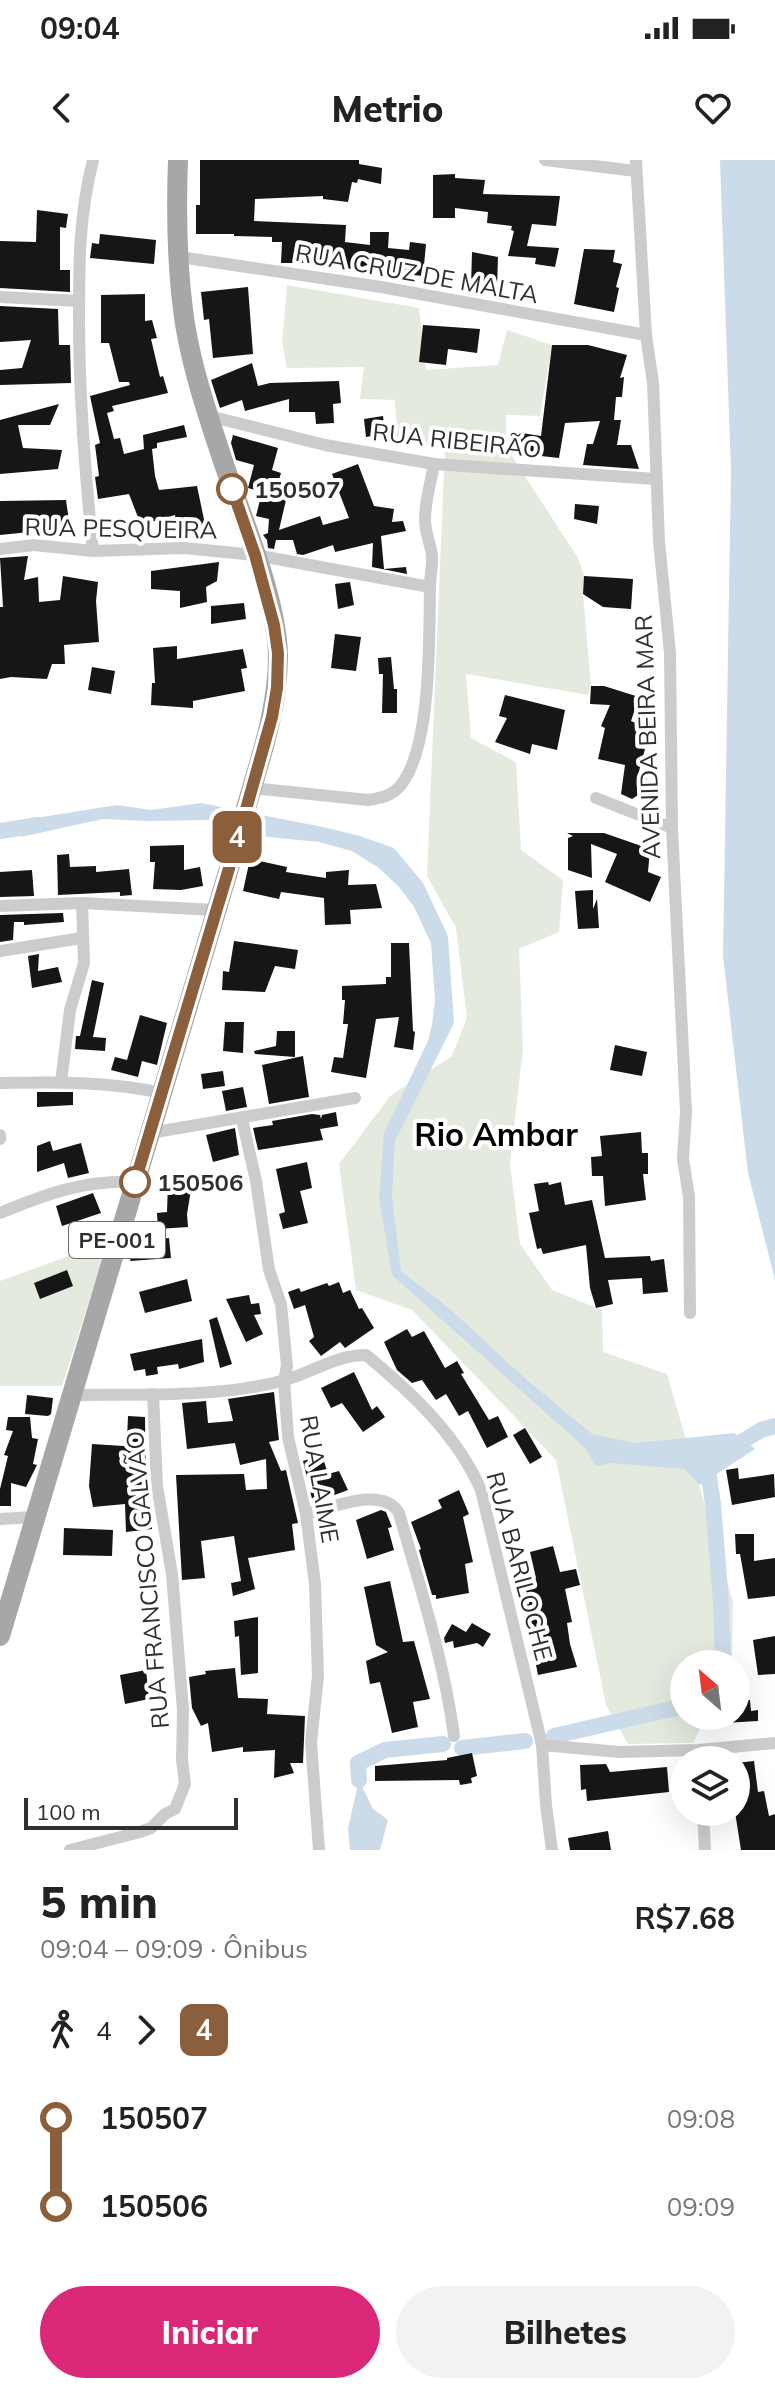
<!DOCTYPE html>
<html lang="pt">
<meta charset="utf-8">
<style>
body{margin:0;font-family:Mulish,sans-serif;background:#f2f2f2;color:#222;height:100vh;display:flex;flex-direction:column;font-size:30px;white-space:nowrap}
*{box-sizing:border-box;margin:0}
p{font-size:26px;color:#767676}
.icon{flex:none;width:44px;height:44px;fill:none;stroke:currentColor;stroke-width:2;stroke-linecap:round;stroke-linejoin:round}
.map{position:relative;height:1690px;overflow:hidden}
.drawer{display:flex;flex-direction:column;background:#fff;flex:1}
.drawer>*{flex:none}
.badge{padding:0 16px;border-radius:12px;font-size:28px;line-height:52px}
.needle{width:52px;rotate:332deg}
.fabs{position:absolute;left:670px;top:1490px;display:grid;gap:16px}
.fabs a{display:grid;place-items:center;width:80px;height:80px;border-radius:50%;background:#fff;box-shadow:0 8px 32px #0002;font-size:40px}
.scale{position:absolute;left:24px;bottom:20px;width:214px;box-sizing:border-box;padding-left:8px;border:4px solid #2f2f2f;border-top:0;font-size:22px;line-height:28px;white-space:nowrap;color:#2f2f2f;-webkit-text-stroke:6px #fff;paint-order:stroke}
.map>.badge{position:absolute;translate:-50% -50%;box-shadow:0 0 0 4px #fff}
.legs{display:flex;align-items:center;gap:12px;height:88px;padding:0 40px;font-size:26px}
.legs p{margin-inline-start:auto}
.head{display:flex;align-items:center;justify-content:space-between;height:136px;padding:0 40px}
h1{font-size:44px;font-weight:800;line-height:60px}
.button{display:flex;gap:16px;margin-top:auto;padding:16px 40px}
.button a{flex:1;height:92px;border-radius:48px;background:#db2777;color:#fff;font-size:32px;font-weight:800;line-height:92px;text-align:center}
.button a+a{background:#f2f2f2;color:#222}
ul{padding:0 40px;list-style:none}
li{display:flex;align-items:center;gap:28px;height:88px;font-size:30px}
li i{display:grid;place-items:center;width:12px;height:100%;margin:0 10px;background:currentColor}
li i::after{content:'';width:20px;height:20px;margin:-10px;border:6px solid;border-radius:50%;background:#fff}
li p{margin-inline-start:auto}
li:first-child i{background:linear-gradient(#0000 50%,currentColor 0)}
li:last-child i{background:linear-gradient(currentColor 50%,#0000 0)}
.status{display:flex;justify-content:space-between;align-items:center;height:56px;padding:0 40px;background:#fff;direction:ltr}
.status svg{height:22px;fill:currentColor}
header{display:flex;justify-content:space-between;align-items:center;height:104px;padding:0 40px;background:#fff;font-size:36px;font-weight:800}
.map>svg:first-child{display:block}
.green{fill:#e4ebde}
.water{fill:#cbdbe9}
.lines{fill:none;stroke-linecap:round;stroke-linejoin:round}
.canal{stroke:#cbdbe9;stroke-width:16}
.building{fill:#161616}
.street{stroke:#ccc;stroke-width:12}
.primary{stroke:#a7a7a7;stroke-width:20}
.line-1-casing{stroke:#fff;stroke-width:18}
.line-1{stroke:#8b5e3c;stroke-width:12}
.stop-1-dot{fill:#fff;stroke:#8b5e3c;stroke-width:4}
.labels{text-anchor:middle;dominant-baseline:central;stroke-width:8;stroke-linejoin:round;paint-order:stroke}
.shield{fill:#fff;stroke:#6d6d6d;stroke-width:2}
.shield-label{font-size:22px;font-weight:bold;fill:#2f2f2f}
.street-label{font-size:24px;fill:#2f2f2f;stroke:#fff}
.stop-label{font-size:24px;font-weight:bold;fill:#2f2f2f;stroke:#fff;text-anchor:start}
.district-label{font-size:32px;font-weight:bold;fill:#000;stroke:#fff}
</style>
<div class="status"><b>09:04</b><svg viewBox="0 0 49 12"><path d="M0 12V9h3v3zM5 12V6h3v6zM10 12V3h3v9zM15 12V0h3v12zM26 1h20v11H26zM47 4h2v5h-2z"/></svg></div>
<header><svg class="icon" aria-label="back" viewBox="0 0 24 24"><path d="M15 5l-7 7 7 7"/></svg>Metrio<svg class="icon" aria-label="heart" viewBox="0 0 24 24"><path d="M12 20l-8-8c-3-5 5-10 8-4 3-6 11-1 8 4z"/></svg></header>
<div class="map">
<svg width="775" height="1690" viewBox="0 0 775 1690">
<rect width="100%" height="100%" fill="#fff"/>
<g class="green">
<path d="M287,125l132,23 7,62 72,-5 9,-35 45,15 -12,71 -34,-1v32l72,111 6,18 -1,18 8,92 -3,9 -122,-21 5,64 45,24 5,88 42,30 -4,52 -40,17 4,99 -13,115 10,81 32,46 50,20 1,42 64,22 66,228 -1,62h-48v52h22l-13,27 -65,1 -22,-39 -50,-245 -144,-150 -56,-20 -17,-126 51,-68 62,-40 15,-38 -11,-90 -29,-52 18,-428 -48,-8 -2,-40 -35,-1 4,-32 -77,1 -5,-26z"/>
<path d="M108,1082l-46,144h-62v-105z"/>
</g>
<g class="water">
<path d="M720,0h55v1120l-27,-107 -25,-217 8,-485z"/>
<path d="M201,643l122,24 37,9 34,12 29,35 25,53 6,87 -59,118 -3,55 9,75 50,39 76,70 65,54 44,9 98,-10 21,16 -55,36 -16,-16 -73,-6 -15,3 -11,-18 -193,-173 -13,-77 5,-65 44,-92 4,-16 3,-25 -4,-57 -17,-36 -15,-20 -20,-19 -27,-17 -33,-9 -89,-9 -22,-13 -59,1 -46,-2 -82,18 -4,-16 100,-16 34,5z"/>
<path d="M359,1620l14,29 15,11 -8,30h-30l-2,-22z"/>
</g>
<g class="lines">
<g class="canal">
<path d="M0,671l38,-6"/>
<path d="M723,1504l-2,-62 -8,-98 -6,-41 54,-33 14,-4"/>
<path d="M554,1576l130,-30"/>
<path d="M462,1588l63,-7"/>
<path d="M359,1620l-1,-17 27,-13 58,-6"/>
</g>
</g>
<g class="building">
<path d="M200,0h159v4l23,4 -1,16 -23,-5 -1,4 -5,-1 -4,20 -25,-3v-3l-68,3 -1,22 92,4 -1,17 25,3v-13h19l-1,16 21,2 1,-8 16,2 -3,32 -80,-8v-3l-23,1v-3h-39l1,-21h-10v-5l-38,-1v-2h-38v-29h4z"/>
<path d="M455,14v4l30,2 -2,14 77,2 -4,30 -24,-2 -5,22 32,2 -4,19 -20,-3 1,-6 -28,-2 6,-25 -3,-1 1,-4 -25,-3 1,-11 -33,-4v10h-22v-43z"/>
<path d="M37,50l31,4 -2,14 -6,-1v43h10v22l-70,-4v-47l36,1z"/>
<path d="M100,74l56,6 -2,24 -64,-6 2,-15 7,1z"/>
<path d="M584,89l31,1 -2,12 9,2 -6,23 3,1 -5,24 -40,-8z"/>
<path d="M472,92l26,5 -1,31 -26,-1z"/>
<path d="M248,127l5,67 -40,4 -4,-39 -5,1 -3,-28z"/>
<path d="M145,134v27l7,-1 5,18 -6,1 9,38 3,-1 5,17 -56,13 2,5 -7,2 7,26 6,-1 4,16 20,-5 -1,-14 41,-10 3,12 -30,6v5l-5,1 3,27 4,14 38,-4 9,43 -28,4 -3,-18 -34,10 -12,-31 -31,5 -3,-22 4,-1 -4,-31 5,-2 -10,-47 40,-11 -1,-3h-10l-10,-39h-8v-48z"/>
<path d="M0,146l58,3 1,36h11l1,38 -71,2v-15l22,-2 9,-28 -31,2z"/>
<path d="M423,165l57,4 -3,24 -29,-4 -2,16 -27,-3z"/>
<path d="M552,185h36l39,10 -7,23 4,-1 -2,20h-6l-2,23h7l-4,25h14l8,24 -56,-4 4,-21h6l7,-23 -35,2 -6,35 -45,-5 1,-21 26,4z"/>
<path d="M252,203l6,23 12,-3 69,-2 2,22 -8,1 1,19 -18,1 -1,-12h-26v-13l-44,12 -3,-11 -22,8 -9,-28z"/>
<path d="M59,244l-9,21h-32l5,23 39,2 -4,19 -58,5v-54z"/>
<path d="M383,256l2,18 -19,3 -2,-18z"/>
<path d="M233,275l45,13 -6,22 9,3 -7,24 12,3 -7,30 41,-14 3,9 26,-7 -17,-44 26,-10 16,42 20,3 -2,13 11,-1 3,10 -25,5 3,33 22,-2 1,7 -35,-7 1,-24 -38,9 -2,-7 -30,10 -6,-1 -4,-14h-17l-2,9 -6,-1 -1,-8 -4,-5 5,-2 1,-14 -13,-3 6,-24 -14,-4 6,-23 -18,-5 -5,-17z"/>
<path d="M66,340l4,28 -70,7v-34z"/>
<path d="M575,344l24,2 -2,18 -23,-5z"/>
<path d="M28,396l-4,24 14,-3 1,25 21,-2 3,-24 35,6 -2,19 3,41 -35,3 1,19h-13l-5,15 -36,-2 -11,2v-72h3l-3,-49z"/>
<path d="M219,402l-2,19 -11,6 1,15 -27,6v-17l-29,-2v-18z"/>
<path d="M584,416l49,3 -2,30 -28,-2 -20,-13z"/>
<path d="M350,422l4,23 -16,4 -3,-25z"/>
<path d="M244,443l2,16 -35,5v-18z"/>
<path d="M335,474l26,3 -5,34 -25,-3z"/>
<path d="M177,486v13l66,-10 4,19 -6,1 4,22 -52,10v7l-42,-3 1,-22h3l-2,-35z"/>
<path d="M391,497l3,32h3v24h-15l1,-39h-4l-1,-16z"/>
<path d="M92,507l23,4 -4,23 -23,-4z"/>
<path d="M591,526h13l35,11 -8,24 17,7 -8,20 5,1 -7,26 9,3 -6,15 -9,6 -11,-5 4,-29 -27,-6 7,-31 -4,-2 9,-21 -20,-1z"/>
<path d="M505,535l60,15 -8,40 -25,-6 -2,10 -35,-12 12,-24 -8,-2z"/>
<path d="M567,673h37l46,16 -2,23 13,5 -11,25 -45,-20 12,-28 -26,-10 1,34 -24,-8v-32l5,-2z"/>
<path d="M184,685v25l16,-3 3,19 -22,4 -28,-1 2,-27h-5v-16z"/>
<path d="M69,694l1,13 26,-1v6l33,-3 3,26 -12,1v-4l-62,3 -1,-40z"/>
<path d="M250,699l37,8 -1,5 40,6v-6l23,-2 -1,15 28,-1 6,24 -32,2 1,14 -26,1 -1,-27 -43,-6 -2,7 -36,-8z"/>
<path d="M32,710l2,26 -34,1v-25z"/>
<path d="M593,730v19l4,-10 2,29 -21,1 -3,-38z"/>
<path d="M63,753l1,9 -40,3v-3h-10l-1,18 -13,2v-27z"/>
<path d="M234,781l64,9 -3,19 -20,-3 -10,26 -43,-2 1,-19 6,1z"/>
<path d="M391,783h18l4,88 2,1 -2,18 -19,-3 5,-30 -23,2 -10,59 -35,-6 3,-15 9,1 5,-34h-5l2,-24h-3v-14l44,-2v-7h5z"/>
<path d="M39,794l-1,17 20,-4 4,15 -30,6 -4,-32z"/>
<path d="M92,820l12,3 -11,54 13,1 -1,13 -30,-2 1,-13h4z"/>
<path d="M140,855l27,8 -10,42 -15,-4 -4,16 -27,-7 4,-13 12,3z"/>
<path d="M225,862h19l-1,31 -20,-2z"/>
<path d="M277,871h18v26l-40,-3 -1,-3 22,-5z"/>
<path d="M615,885l32,7 -5,24 -32,-6z"/>
<path d="M303,896l6,41 -40,7 -7,-39z"/>
<path d="M223,911l2,15 -22,3 -2,-15z"/>
<path d="M243,927l4,20 -21,4 -4,-20z"/>
<path d="M37,932h36v13l-36,2z"/>
<path d="M336,952l2,14 -18,3 3,11 -65,10 -5,-22 20,-3 -1,-4 40,-7 8,1 1,4 1,-4z"/>
<path d="M235,968l4,27 -26,7 -7,-27z"/>
<path d="M641,972l1,21h6v21h-5l3,26 -41,6 -2,-30h-11l-1,-19 11,-1 -2,-20z"/>
<path d="M50,981l3,10 28,-8 8,30 -21,5 -4,-15 -27,9v-26z"/>
<path d="M307,1002l5,26 -12,3 8,32 -25,6 -4,-15 6,-2 -9,-43z"/>
<path d="M168,1022l24,2 -5,30 1,13 -30,2 -1,-16 10,-1z"/>
<path d="M548,1022l1,3 12,-3 4,23 27,-5 13,58 45,-2 1,5 13,-2 4,33 -25,2 -1,-16 -34,2 5,24 -17,4 -6,-20 -4,-43 -43,9 -2,-6 -4,1 -8,-36 10,-2 -5,-27z"/>
<path d="M93,1033l8,20 -39,13 -6,-20z"/>
<path d="M169,1078l2,20 -41,3 6,-20z"/>
<path d="M67,1110l6,16 -33,13 -6,-16z"/>
<path d="M187,1119l5,22 -47,12 -6,-21z"/>
<path d="M339,1122l4,11 7,-3 9,19 3,-1 12,20 -29,20 -5,-6 -19,14 -12,-15 5,-4 -9,-32 -11,4 -6,-17 11,-4 2,4 26,-9 2,3z"/>
<path d="M249,1135l2,9 8,-1 2,11 -7,1 9,19 -17,8 -20,-43z"/>
<path d="M217,1157l15,47 -12,4 -11,-48z"/>
<path d="M407,1169l5,8 12,-6 21,37 12,-7 7,12 -3,1 28,46 9,-4 10,21 -21,11 -19,-37 -9,5 -13,-22 -10,6 -14,-20 -10,3 -15,-13 -13,-28z"/>
<path d="M202,1179l2,23 -25,7 -1,-5 -21,3 1,7 -12,2 -1,-7 -11,2 -4,-17z"/>
<path d="M354,1212l18,38 5,-4 8,11 -22,15 -21,-29 -11,5 -10,-20z"/>
<path d="M274,1232l5,48 -10,2 12,29 5,-1 12,53 -6,1 3,26 -47,8 7,31 -22,7 -2,-13 10,-2 -7,-45 -33,5 4,37 -23,2 -6,-105 68,-1 2,16 21,-1 -1,-30 -26,6 -5,-22 -48,6 -5,-46 24,-2 2,22 25,-2 -5,-22z"/>
<path d="M27,1235l26,3 -2,16 -3,2 -23,-2z"/>
<path d="M128,1256l17,1 1,86h2l4,26 -26,3 -1,-28 -32,3 -4,-21 3,-42 32,2 1,-6h2z"/>
<path d="M8,1257h22l2,21 6,1 -5,25 4,1 -11,22 -15,-4v23h-11v-17l8,-33 -4,-1 9,-24 -7,-1z"/>
<path d="M525,1268l17,29 -12,7 -17,-29z"/>
<path d="M322,1295l6,19 11,-3 9,19 -35,13 -10,-42z"/>
<path d="M738,1308l1,11 35,-5 1,23 -43,8 -6,-35z"/>
<path d="M459,1330l10,24 -6,3 10,45 -8,2 4,29 -33,6v-4h-4l-13,-45 2,-1 -10,-27 31,-14 -4,-8z"/>
<path d="M381,1350l5,2 6,15 -4,1 6,22 -27,9 -11,-39z"/>
<path d="M64,1368l49,2 -1,26 -49,-1z"/>
<path d="M735,1374h19v27l21,-3v38l-27,3 -8,-45h-4z"/>
<path d="M553,1386l7,26 16,-3 4,16 -15,4 7,33 -5,1 3,21 7,23 -39,8 -4,-20 11,-2 -3,-25 -13,3 -6,-25 6,-2 -5,-23 12,-3 -6,-26z"/>
<path d="M390,1421l13,61 11,-1 16,58 -17,3 5,25 -26,6 -12,-51 -10,2 -4,-23 22,-9 -12,-7 -12,-58z"/>
<path d="M258,1457v56l-17,2 -2,-39 -4,1 -1,-16z"/>
<path d="M472,1463l19,11 -8,13 -6,-4 -23,5 -1,-7 -8,2 -1,-5 8,-14 14,8z"/>
<path d="M775,1476v38l-17,1 -5,-35z"/>
<path d="M235,1508l3,30 30,1 -1,15 38,2 -2,47h-13l4,10 -20,5 1,-28 -32,2v-5l-31,5 -4,-29 -7,3 -9,-18 -3,-31 17,-3 -1,-3z"/>
<path d="M146,1510l3,29 -24,5 -5,-29z"/>
<path d="M750,1540l1,11 7,-1v11l-34,2 -1,-7h13v-15z"/>
<path d="M472,1593l5,23 -6,2 1,5 -12,2 -1,-5 -84,1v-15l72,-6v-2z"/>
<path d="M754,1601l4,31 6,-1 5,25 6,-2v36h-34l-6,-38 1,-49z"/>
<path d="M606,1604l4,8 57,-5 2,25 -82,9 -1,-12 -5,1 -1,-25z"/>
<path d="M608,1671l3,19h-41l-2,-12z"/>
</g>
<g class="lines">
<g class="street">
<path d="M545,0l91,11"/>
<path d="M636,0l10,175 7,48 6,158 11,112 2,175 14,284 -3,47 6,38 1,116"/>
<path d="M180,97l201,30 265,48"/>
<path d="M0,137l79,4"/>
<path d="M209,256l116,29 109,19 222,15"/>
<path d="M0,389l34,-4 59,6 91,-3 71,7 175,32"/>
<path d="M93,391c-8,-78 -14,-155 -14,-233 0,-57 0,-102 14,-158"/>
<path d="M251,628l117,12c13,-2 24,-4 33,-15 31,-39 28,-150 29,-199 0,-10 3,-21 2,-31 -2,-12 -7,-23 -7,-36 0,-18 6,-37 9,-55"/>
<path d="M596,638l76,30"/>
<path d="M0,746l82,-3 133,7"/>
<path d="M0,791l82,-13"/>
<path d="M61,922l9,-72 14,-47 -2,-60"/>
<path d="M0,923c55,-1 108,-2 162,10"/>
<path d="M242,959l14,62 13,89 12,34 6,62 -3,14 4,57 18,77 9,70 3,92 -7,66 8,108"/>
<path d="M150,973l205,-35"/>
<path d="M0,975v4"/>
<path d="M0,1053c46,-19 83,-33 135,-31"/>
<path d="M71,1235c66,-1 150,3 214,-15 28,-8 51,-25 81,-25 46,38 91,80 115,135l61,255 4,60 6,45"/>
<path d="M306,1354c26,-6 77,-29 93,-1 21,74 45,147 55,223"/>
<path d="M0,1359l34,-2"/>
<path d="M542,1585l77,7 79,-2 77,-7"/>
<path d="M703,1652l2,38"/>
<path d="M70,1690l70,-18 11,-4 14,-14 10,-5 10,-25 -3,-24 1,-50 -11,-136 -15,-88 -4,-92"/>
</g>
<path class="primary" d="M0,1476l236,-791c15,-63 42,-124 42,-189 -1,-61 -39,-144 -58,-204 -14,-42 -28,-85 -35,-128 -8,-53 -9,-111 -7,-164"/>
</g>
<g class="lines">
<defs>
<path id="line-1" d="M135,1022l101,-337 36,-128 5,-29 1,-35 -4,-28 -19,-70 -23,-66"/>
</defs>
<use href="#line-1" class="line-1-casing"/>
<use href="#line-1" class="line-1"/>
</g>
<g class="stop-1-dot">
<circle cx="232" cy="329" r="14"/>
<circle cx="135" cy="1022" r="14"/>
</g>
<g class="labels">
<rect class="shield" x="69" y="1062" width="96" height="36" rx="6"/>
<g class="shield-label">
<text x="117" y="1080">PE-001</text>
</g>
<g class="street-label">
<text transform="translate(417 113) rotate(10)">RUA CRUZ DE MALTA</text>
<text transform="translate(457 280) rotate(6)">RUA RIBEIRÃO</text>
<text transform="translate(121 368) rotate(1)">RUA PESQUEIRA</text>
<text transform="translate(647 577) rotate(-92)">AVENIDA BEIRA MAR</text>
<text transform="translate(320 1319) rotate(80)">RUA LAIME</text>
<text transform="translate(520 1406) rotate(75)">RUA BARILOCHE</text>
<text transform="translate(147 1420) rotate(-95)">RUA FRANCISCO GALVÃO</text>
</g>
<g class="stop-label">
<text x="254" y="329">150507</text>
<text x="157" y="1022">150506</text>
</g>
<g class="district-label">
<text x="496" y="974">Rio Ambar</text>
</g>
</g>
</svg>
<div class="fabs">
<a><svg class="needle" viewBox="-14 -14 28 28"><path d="M0-13l5 13h-10z" fill="#e53935"/><path d="M0 13l5-13h-10z" fill="#767676"/></svg></a>
<a><svg class="icon" aria-label="layers" viewBox="0 0 24 24"><path d="M12 4l9 5-9 5-9-5zM3 14l9 5 9-5"/></svg></a>
</div>
<div class="scale">100 m</div>
<b class="badge" style="left:237px;top:677px;background:#8b5e3c;color:#fff">4</b>
</div>
<section class="drawer">
<div class="head"><div><h1>5 min</h1><p>09:04 – 09:09 · Ônibus</p></div><b>R$7.68</b></div>
<div class="legs"><svg class="icon" aria-label="walk" viewBox="0 0 24 24"><circle cx="13" cy="4" r="2"/><path d="M13 8l-2 6 4 7M11 14l-3 7M7 12l3-4h3l4 4"/></svg>4<svg class="icon" aria-label="forward" viewBox="0 0 24 24"><path d="M9 5l7 7-7 7"/></svg><b class="badge" style="background:#8b5e3c;color:#fff">4</b></div>
<ul>
<li><i style="color:#8b5e3c"></i><b>150507</b><p>09:08</p></li>
<li><i style="color:#8b5e3c"></i><b>150506</b><p>09:09</p></li>
</ul>
<div class="button"><a>Iniciar</a><a>Bilhetes</a></div>
</section>
